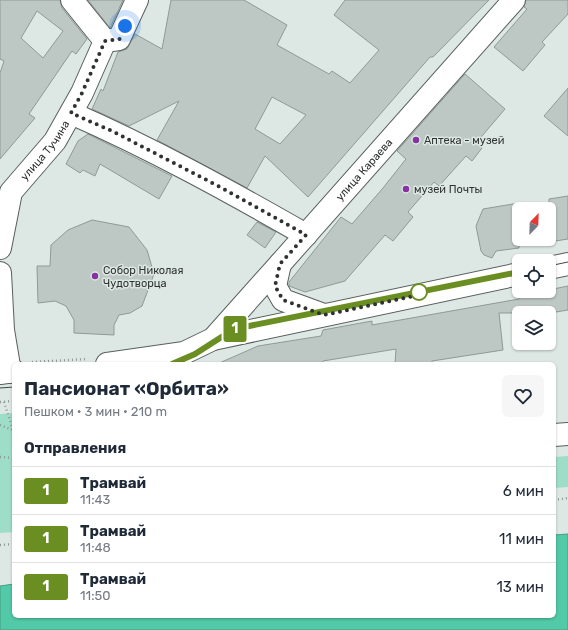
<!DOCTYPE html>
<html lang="ru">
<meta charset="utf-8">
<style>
body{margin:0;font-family:Rubik,sans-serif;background:#f6f6f7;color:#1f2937;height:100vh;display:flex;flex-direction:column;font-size:15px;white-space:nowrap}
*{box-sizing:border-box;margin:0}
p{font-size:13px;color:#747a83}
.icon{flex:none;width:22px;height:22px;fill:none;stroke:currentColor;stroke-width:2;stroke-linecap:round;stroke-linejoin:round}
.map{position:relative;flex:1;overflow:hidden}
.side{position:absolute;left:12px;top:362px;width:544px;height:256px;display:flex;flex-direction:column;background:#fff;border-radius:6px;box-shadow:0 1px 3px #0004}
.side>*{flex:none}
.badge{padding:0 8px;border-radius:3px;font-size:14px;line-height:26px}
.needle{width:26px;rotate:23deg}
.buttons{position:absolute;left:512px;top:202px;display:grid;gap:8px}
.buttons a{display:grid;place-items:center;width:44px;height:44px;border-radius:6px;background:#fff;box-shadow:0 1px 3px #0004;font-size:20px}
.you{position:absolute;width:20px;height:20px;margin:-10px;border:3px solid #fff;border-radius:50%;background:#1a73e8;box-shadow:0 0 0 6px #1a73e833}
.map>.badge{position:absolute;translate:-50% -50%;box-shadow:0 0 0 2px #fff}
h2{padding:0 12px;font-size:15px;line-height:36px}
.round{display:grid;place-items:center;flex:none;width:42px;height:42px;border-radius:6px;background:#f6f6f7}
.summary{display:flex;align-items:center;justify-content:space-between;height:68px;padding:0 12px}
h1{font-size:19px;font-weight:700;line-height:30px}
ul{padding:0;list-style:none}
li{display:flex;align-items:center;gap:12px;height:48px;padding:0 12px;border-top:1px solid #e0e1e3}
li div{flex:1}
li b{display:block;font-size:15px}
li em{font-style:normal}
li .badge{min-width:44px;font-weight:700;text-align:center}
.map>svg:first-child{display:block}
.green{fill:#9edec8}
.water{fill:#52c9a7;stroke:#479c83}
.building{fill:#bdc7c3;stroke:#8f9995;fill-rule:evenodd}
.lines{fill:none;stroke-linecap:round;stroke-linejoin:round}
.minor-casing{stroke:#58605d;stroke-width:24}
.tertiary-casing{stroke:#58605d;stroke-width:24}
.path{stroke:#909895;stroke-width:2.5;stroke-dasharray:1 3;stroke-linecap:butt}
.minor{stroke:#fff;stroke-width:22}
.tertiary{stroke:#fff;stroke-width:22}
.tram{stroke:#424745;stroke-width:1}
.line-casing{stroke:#fff;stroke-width:9}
.line{stroke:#6b8e23;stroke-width:6}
.walk{stroke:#2e3230;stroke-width:4;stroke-dasharray:0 7.2}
.poi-dot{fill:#8533a1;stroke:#dde8e4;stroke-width:1.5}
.stop-dot{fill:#fff;stroke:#6b8e23;stroke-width:2}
.labels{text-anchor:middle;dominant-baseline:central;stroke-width:3;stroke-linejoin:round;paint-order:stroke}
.poi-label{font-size:11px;fill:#2e3230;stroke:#dde8e4;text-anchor:start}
.street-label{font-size:11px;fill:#2e3230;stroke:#dde8e4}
</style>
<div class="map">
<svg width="568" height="630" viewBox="0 0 568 630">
<rect width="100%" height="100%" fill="#dde8e4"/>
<g class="green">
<path d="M14,413v119l-14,1v-119z"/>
<path d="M568,456v31l-14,1v-31z"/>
</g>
<path class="water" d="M568,534v96h-568v-44l14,-2v32h540v-81z"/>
<g class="building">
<path d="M0,0h60l2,8 25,31 -11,15 -4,-3 -43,63 6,4 -35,41v-86l4,-12 -4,-2zM37,11l26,20 -20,27 -22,-20z"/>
<path d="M88,0h35l-13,28z"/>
<path d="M171,0h73l43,25 -10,20 52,29 3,-3 18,12 29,-33 -45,-35 11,-15h144l-56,57h-3l-122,140 -43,-41 -18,32 -90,-48 22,-39 -50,25 -37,-17 9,-20 2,2 15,-39 9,-3 8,-15 27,15zM272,97l34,18 -26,29 -25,-15z"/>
<path d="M526,0h42v14l-26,28 3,3 -22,26 -29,-24 33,-38 -3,-2z"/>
<path d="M465,74l40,35 -29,34 6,5 -10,13 -6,-5 -27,30 -5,-4 -26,30 5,5 -20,24 -8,-6 -40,46 -40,11 -16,-6v-4l52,-65 11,7 31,-36 23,-29 -9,-8z"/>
<path d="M568,88v48l-24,-20z"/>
<path d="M88,134l84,42 -13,23 -59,-35 -5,12 -12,-6 -3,3 -14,-9 12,-23z"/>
<path d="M568,196v43l-19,3v-43z"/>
<path d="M519,203v45l-23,3 -4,7 -8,-3 -3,-4 -5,-25 7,-17z"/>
<path d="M92,220l37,7 18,23 7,24 -12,32 -12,7 -11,2 -5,10v10l-40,-2v-13l-8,-14 -11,-5 -17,2 -1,-37h13l1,-21 17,-15z"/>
<path d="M257,222l19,10 -11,16 -18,-13z"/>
<path d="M568,286v24l-18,3h-51l4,37 -71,11v3h-37l1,-15 -73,12v3h-106l41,-18 63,-10 2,-6 49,-9v4l147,-26v-3z"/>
</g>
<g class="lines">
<defs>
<g id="minor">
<path d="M72,0l33,41"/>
<path d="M105,41l14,-2 18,-39"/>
<path d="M71,113c80,35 158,78 235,122"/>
<path id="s1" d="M0,248l11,-56 44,-51 27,-48 23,-52"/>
<path d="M280,264l-5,22 8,14 41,15"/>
<path d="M0,273l3,57 7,42"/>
<path d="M554,435l14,-1"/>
</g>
<g id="tertiary">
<path d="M549,268l19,-4"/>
<path id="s2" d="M213,339l67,-75 234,-264"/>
<path d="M107,364l77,-11 29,-14 306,-65"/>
<path d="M0,373l14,-2"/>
</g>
</defs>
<use href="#minor" class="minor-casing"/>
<use href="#tertiary" class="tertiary-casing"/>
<g class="path">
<path d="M32,362l55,-3"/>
<path d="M0,402l14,-1"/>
<path d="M4,402l10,31"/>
<path d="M0,425l13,5"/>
<path d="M0,457l14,1"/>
<path d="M554,500l14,-2"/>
<path d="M0,545l14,-1"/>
</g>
<use href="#minor" class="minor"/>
<use href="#tertiary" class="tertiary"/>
<g class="tram">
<path d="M549,266l19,-4"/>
<path d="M172,364l23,-10 39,-25 285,-57"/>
<path d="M0,388l14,-1"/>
</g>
</g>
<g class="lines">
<defs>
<path id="line" d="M172,364l23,-10 39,-25 285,-57"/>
</defs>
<use href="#line" class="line-casing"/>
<use href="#line" class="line"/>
<path class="walk" d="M125,26l-5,13 -15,2 -23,52 -11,20 41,18 110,57 84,47 -26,29 -5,22 8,14 41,15 90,-19 5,-4"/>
</g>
<g class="poi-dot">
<circle cx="416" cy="140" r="4"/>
<circle cx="406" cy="189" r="4"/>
<circle cx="95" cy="276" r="4"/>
</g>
<circle class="stop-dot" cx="419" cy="292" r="8"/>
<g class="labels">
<g class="poi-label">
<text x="424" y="140">Аптека - музей</text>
<text x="414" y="189">музей Почты</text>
<text x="103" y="270">Собор Николая<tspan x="103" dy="13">Чудотворца</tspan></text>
</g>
<g class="street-label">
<text stroke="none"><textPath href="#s1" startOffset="111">улица Тучина</textPath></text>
<text stroke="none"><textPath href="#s2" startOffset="227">улица Караева</textPath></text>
</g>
</g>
</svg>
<div class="buttons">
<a><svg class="needle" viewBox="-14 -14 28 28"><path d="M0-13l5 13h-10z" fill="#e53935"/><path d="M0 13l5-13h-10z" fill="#747a83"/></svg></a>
<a><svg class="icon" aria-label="locate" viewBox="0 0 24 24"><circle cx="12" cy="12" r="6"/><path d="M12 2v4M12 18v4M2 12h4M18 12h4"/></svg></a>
<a><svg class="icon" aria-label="layers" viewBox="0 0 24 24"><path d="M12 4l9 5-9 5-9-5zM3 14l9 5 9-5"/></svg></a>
</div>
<div class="you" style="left:125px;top:26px"></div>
<b class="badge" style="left:235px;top:329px;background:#6b8e23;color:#fff">1</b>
<section class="side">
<div class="summary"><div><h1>Пансионат «Орбита»</h1><p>Пешком · 3 мин · 210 m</p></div><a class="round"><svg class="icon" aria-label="heart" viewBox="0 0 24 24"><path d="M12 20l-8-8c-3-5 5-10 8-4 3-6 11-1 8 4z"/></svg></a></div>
<h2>Отправления</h2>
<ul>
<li><span class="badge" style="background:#6b8e23;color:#fff">1</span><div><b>Трамвай</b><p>11:43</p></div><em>6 мин</em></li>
<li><span class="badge" style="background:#6b8e23;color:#fff">1</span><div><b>Трамвай</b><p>11:48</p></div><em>11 мин</em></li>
<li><span class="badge" style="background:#6b8e23;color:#fff">1</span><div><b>Трамвай</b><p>11:50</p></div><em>13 мин</em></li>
</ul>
</section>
</div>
